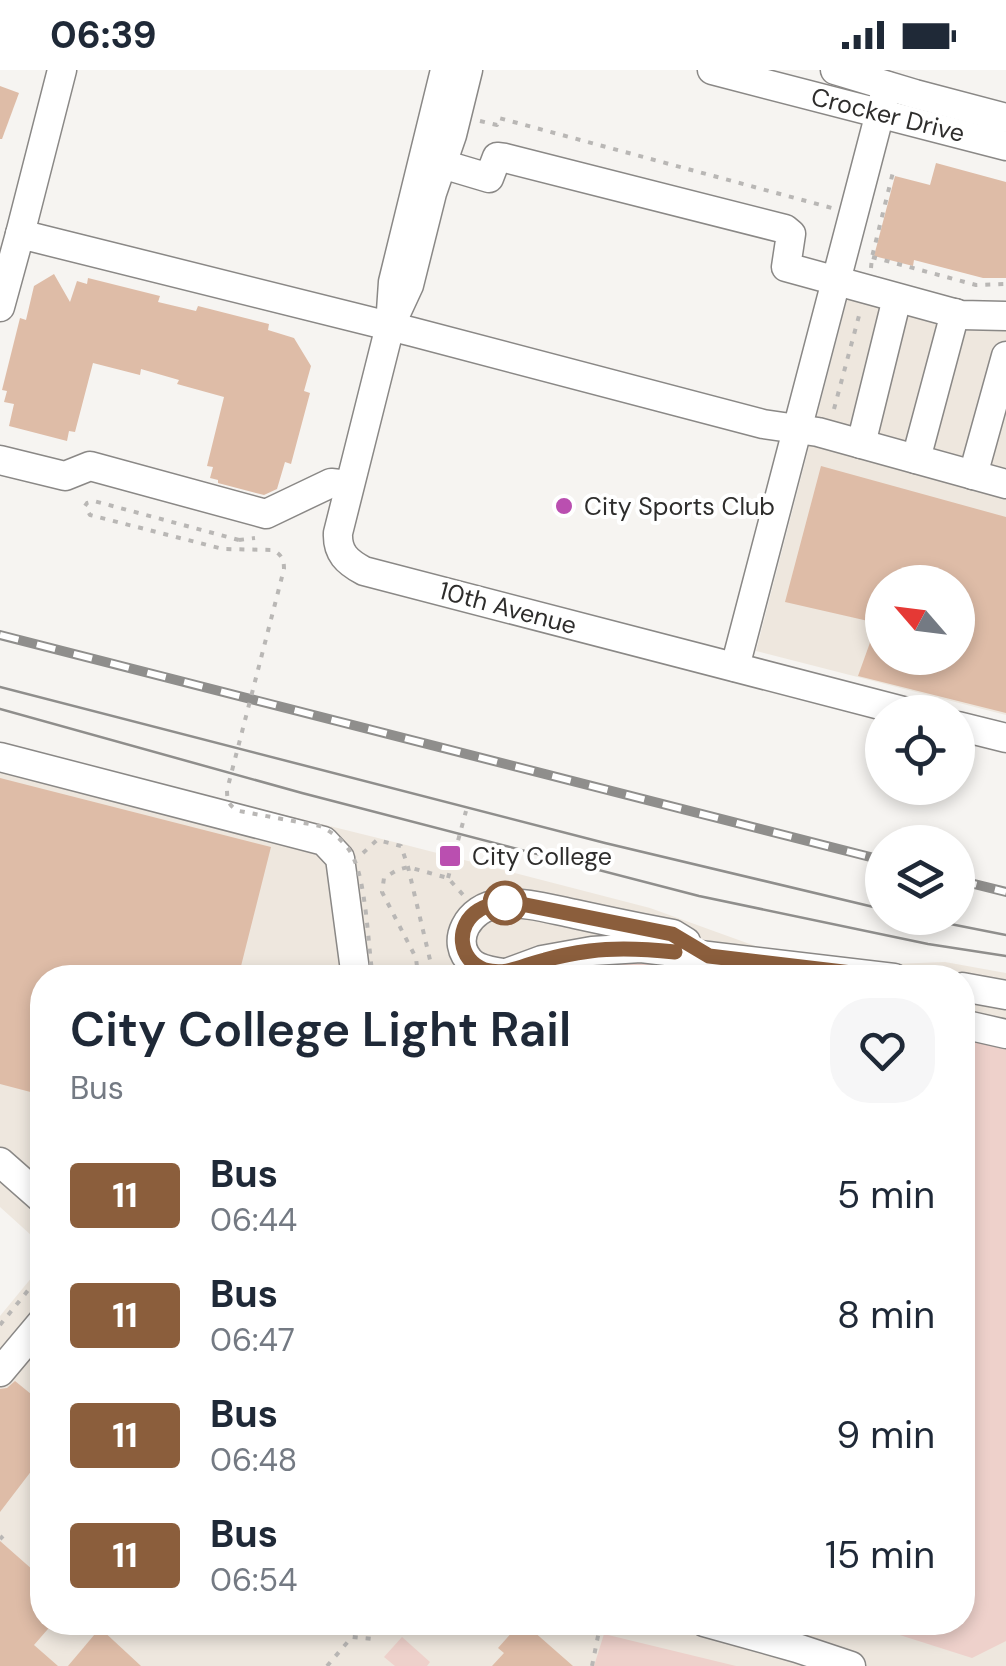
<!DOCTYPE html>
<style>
body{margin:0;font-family:"DM Sans",sans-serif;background:#f6f6f7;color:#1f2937;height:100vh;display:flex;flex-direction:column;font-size:38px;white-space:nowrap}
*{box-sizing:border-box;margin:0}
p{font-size:32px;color:#747a83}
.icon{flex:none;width:55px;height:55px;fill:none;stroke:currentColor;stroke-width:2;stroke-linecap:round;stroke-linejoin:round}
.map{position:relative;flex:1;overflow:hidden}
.details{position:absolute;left:30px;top:895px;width:945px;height:670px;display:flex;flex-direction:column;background:#fff;border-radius:40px;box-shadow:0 5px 15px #0003}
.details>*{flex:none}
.badge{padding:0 20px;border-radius:8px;font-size:35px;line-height:65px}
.needle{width:65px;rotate:298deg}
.fabs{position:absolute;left:865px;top:495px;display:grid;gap:20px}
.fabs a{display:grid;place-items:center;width:110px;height:110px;border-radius:50%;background:#fff;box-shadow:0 5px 15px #0003;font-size:50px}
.map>.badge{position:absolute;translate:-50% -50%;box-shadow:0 0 0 5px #fff}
.round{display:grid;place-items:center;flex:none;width:105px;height:105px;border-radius:40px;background:#f6f6f7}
.headline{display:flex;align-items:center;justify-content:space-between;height:170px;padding:0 40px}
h1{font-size:48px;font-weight:600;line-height:75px}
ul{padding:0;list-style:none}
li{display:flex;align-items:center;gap:30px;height:120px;padding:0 40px}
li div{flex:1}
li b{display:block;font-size:38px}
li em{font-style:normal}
li .badge{min-width:110px;font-weight:700;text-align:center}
.status{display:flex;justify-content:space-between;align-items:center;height:70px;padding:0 50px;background:#fff;direction:ltr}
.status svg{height:28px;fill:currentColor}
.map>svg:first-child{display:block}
.built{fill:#eee7de;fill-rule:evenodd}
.green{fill:#eed1cb}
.building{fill:#debca7;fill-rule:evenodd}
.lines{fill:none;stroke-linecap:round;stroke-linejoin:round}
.minor-casing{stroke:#8a8886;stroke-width:31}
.path{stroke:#b9b7b5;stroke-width:4;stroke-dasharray:5 8;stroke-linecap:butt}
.minor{stroke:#fff;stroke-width:28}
.tram{stroke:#8f8e8c;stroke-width:2.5}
.rail-casing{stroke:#8f8e8c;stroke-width:10}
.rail{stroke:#fff;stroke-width:6;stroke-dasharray:19;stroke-linecap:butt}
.path-bridge{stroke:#b9b7b5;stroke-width:4;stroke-dasharray:5 8;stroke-linecap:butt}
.line-casing{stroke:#fff;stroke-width:22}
.line{stroke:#8b5e3c;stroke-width:15}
.poi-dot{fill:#ba4fb0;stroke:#fff;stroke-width:4}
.stop-dot{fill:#fff;stroke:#8b5e3c;stroke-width:5}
.labels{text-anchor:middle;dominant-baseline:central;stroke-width:8;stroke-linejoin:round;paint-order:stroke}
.street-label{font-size:25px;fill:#2e2d2c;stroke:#fff}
.poi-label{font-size:25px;fill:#2e2d2c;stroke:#fff;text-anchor:start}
</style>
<div class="status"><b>06:39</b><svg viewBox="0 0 49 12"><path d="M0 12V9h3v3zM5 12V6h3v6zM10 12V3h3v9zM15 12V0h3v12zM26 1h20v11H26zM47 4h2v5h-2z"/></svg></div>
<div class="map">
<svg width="1006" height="1596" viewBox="0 0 1006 1596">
<rect width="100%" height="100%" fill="#f6f4f1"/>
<g class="built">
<path d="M848,226l158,27v392l-250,-64zM882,512h76v76h-76z"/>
<path d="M0,674l402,100 248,64 108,39 134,17 53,-2 61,11v693h-1006v-350l42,-51v357h920v-644h-920v267l-42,-38z"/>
</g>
<g class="green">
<path d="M639,891l137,17h-238l34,-9z"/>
<path d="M963,943l43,7v621l-34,17 -110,-35 100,-1z"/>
<path d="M604,1564l132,32h-142z"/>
<path d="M402,1567l28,25 -3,4h-32l-11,-9z"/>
</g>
<g class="building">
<path d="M0,16l19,7 -17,46h-2z"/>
<path d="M936,93l70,19v96h-23l-69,-18 -1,6 -39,-10 21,-80 35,9z"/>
<path d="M54,204l16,28 7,-21 10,3 1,-6 72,18 -2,6 38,9 2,-5 71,18 -1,6 26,8 17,28 -7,25 6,2 -19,71 -6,-2 -8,27 -13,6 -46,-12v-3l-8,-2 3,-11 -6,-1 17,-69 -47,-13 2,-4 -38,-11 -1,6 -47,-12 -18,69 -6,-1 -2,10 -58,-15 5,-22 -10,-2 3,-11 -5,-1 18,-72 6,2 8,-34z"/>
<path d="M821,396l185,51v196l-148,-37 19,-53 -92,-21zM882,512h76v76h-76z"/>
<path d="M0,708l271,69 -33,131h-196v117l-42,-11z"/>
<path d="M15,1311l27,22v54l-42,55v-123l7,-1z"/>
<path d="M0,1471l42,37v44h12l-20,23 24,21h-58z"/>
<path d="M524,1553l49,43h-81l12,-13 -6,-5 15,-17 3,2z"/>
<path d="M100,1558l41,38h-73z"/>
</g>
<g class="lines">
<defs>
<g id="minor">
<path d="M445,0l-52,212 -3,44 19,-41 23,-92 20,-58 16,-65"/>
<path d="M712,0l294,76"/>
<path d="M835,0l80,24 91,24"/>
<path d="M442,94l47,14 8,-21 8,1 280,71 6,5 -5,33 175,48 45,1"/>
<path d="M20,164l42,-164"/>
<path d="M0,237l20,-73 393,98 350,92 55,8 188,52"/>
<path d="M390,256l-52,207c-1,20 9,29 26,38l543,141"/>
<path d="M861,374l36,-146"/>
<path d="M916,389l39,-146"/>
<path d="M0,390l65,16 25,-10 176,48 65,-31 18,2"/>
<path d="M973,405l33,-119"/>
<path d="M735,597l152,-581"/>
<path d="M958,656l48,12"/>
<path d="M0,687l324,84 16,17 16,120"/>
<path d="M502,903c-10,-2 -21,-3 -29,-9 -26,-22 -3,-58 26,-60 25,-3 51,5 76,10 32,7 65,14 98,20l13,8"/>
<path d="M493,908l49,-18 50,-9 49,-3 253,30"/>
<path d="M962,917l44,8"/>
<path d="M962,954l44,10"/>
<path d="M0,1092l42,37"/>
<path d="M0,1302l42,-50"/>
<path d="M704,1552l93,26 54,18"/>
</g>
</defs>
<use href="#minor" class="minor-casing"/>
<g class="path">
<path d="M480,51l17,4 2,-7 333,90"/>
<path d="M872,187l104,28 30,-1"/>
<path d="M871,198l1,-11 22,-89"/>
<path d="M834,339l26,-97"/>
<path d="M239,470l16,-2"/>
<path d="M363,783l14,-13 24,6 7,21 23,97 7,14"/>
<path d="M448,808l18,-67"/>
<path d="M412,908l5,-11 -1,-9 -34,-66 2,-14 13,-8 11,-3 40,11 16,18"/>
<path d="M0,1255l42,-52"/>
<path d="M0,1469l3,-3"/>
<path d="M327,1596l25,-29 20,2 13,-17"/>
<path d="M592,1596l7,-35"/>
</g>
<use href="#minor" class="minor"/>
<g class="tram">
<path d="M0,617l605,156 277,66"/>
<path d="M0,639l302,84 397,103 229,48 78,12"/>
<path d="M920,848l86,17"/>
</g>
<defs>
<g id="rail">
<path d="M0,565l882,225"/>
<path d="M958,810l48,12"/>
</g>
</defs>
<use href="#rail" class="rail-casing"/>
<use href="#rail" class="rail"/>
<path class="path-bridge" d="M239,470l-145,-39 -7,2 -2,3 5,9 133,34 50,1c9,5 11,10 11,19l-57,221c0,11 2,16 12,21l81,15c14,7 28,18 34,33 12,27 14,82 18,112l4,7"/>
</g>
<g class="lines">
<defs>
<path id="line" d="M675,882c-28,-3 -56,-5 -85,-1 -15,2 -31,5 -45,9 -22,5 -37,16 -60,10 -27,-9 -31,-45 -6,-60 11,-7 24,-7 37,-7l156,31 37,22 185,22"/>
</defs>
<use href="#line" class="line-casing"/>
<use href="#line" class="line"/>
</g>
<g class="poi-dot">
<circle cx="564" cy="436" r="10"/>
<rect x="438" y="774" width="24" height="24" rx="5"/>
</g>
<circle class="stop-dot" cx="505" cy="833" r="20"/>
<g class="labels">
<g class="street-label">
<text transform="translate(888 45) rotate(14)">Crocker Drive</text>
<text transform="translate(508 538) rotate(15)">10th Avenue</text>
</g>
<g class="poi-label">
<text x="584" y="436">City Sports Club</text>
<text x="472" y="786">City College</text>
</g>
</g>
</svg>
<div class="fabs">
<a><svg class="needle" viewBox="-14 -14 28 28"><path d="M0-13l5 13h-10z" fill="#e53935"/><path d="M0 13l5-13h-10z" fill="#747a83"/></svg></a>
<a><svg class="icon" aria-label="locate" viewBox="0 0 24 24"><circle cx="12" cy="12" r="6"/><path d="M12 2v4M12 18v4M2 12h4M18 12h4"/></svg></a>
<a><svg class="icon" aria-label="layers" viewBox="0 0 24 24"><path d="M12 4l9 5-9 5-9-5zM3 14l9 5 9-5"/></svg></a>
</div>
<section class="details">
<div class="headline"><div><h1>City College Light Rail</h1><p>Bus</p></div><a class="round"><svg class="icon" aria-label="heart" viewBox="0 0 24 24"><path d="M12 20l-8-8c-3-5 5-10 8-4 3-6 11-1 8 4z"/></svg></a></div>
<ul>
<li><span class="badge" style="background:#8b5e3c;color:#fff">11</span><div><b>Bus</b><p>06:44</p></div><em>5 min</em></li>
<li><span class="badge" style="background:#8b5e3c;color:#fff">11</span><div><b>Bus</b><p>06:47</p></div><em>8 min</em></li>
<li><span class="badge" style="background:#8b5e3c;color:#fff">11</span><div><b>Bus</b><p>06:48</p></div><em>9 min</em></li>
<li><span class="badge" style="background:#8b5e3c;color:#fff">11</span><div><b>Bus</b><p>06:54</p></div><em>15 min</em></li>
</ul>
</section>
</div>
